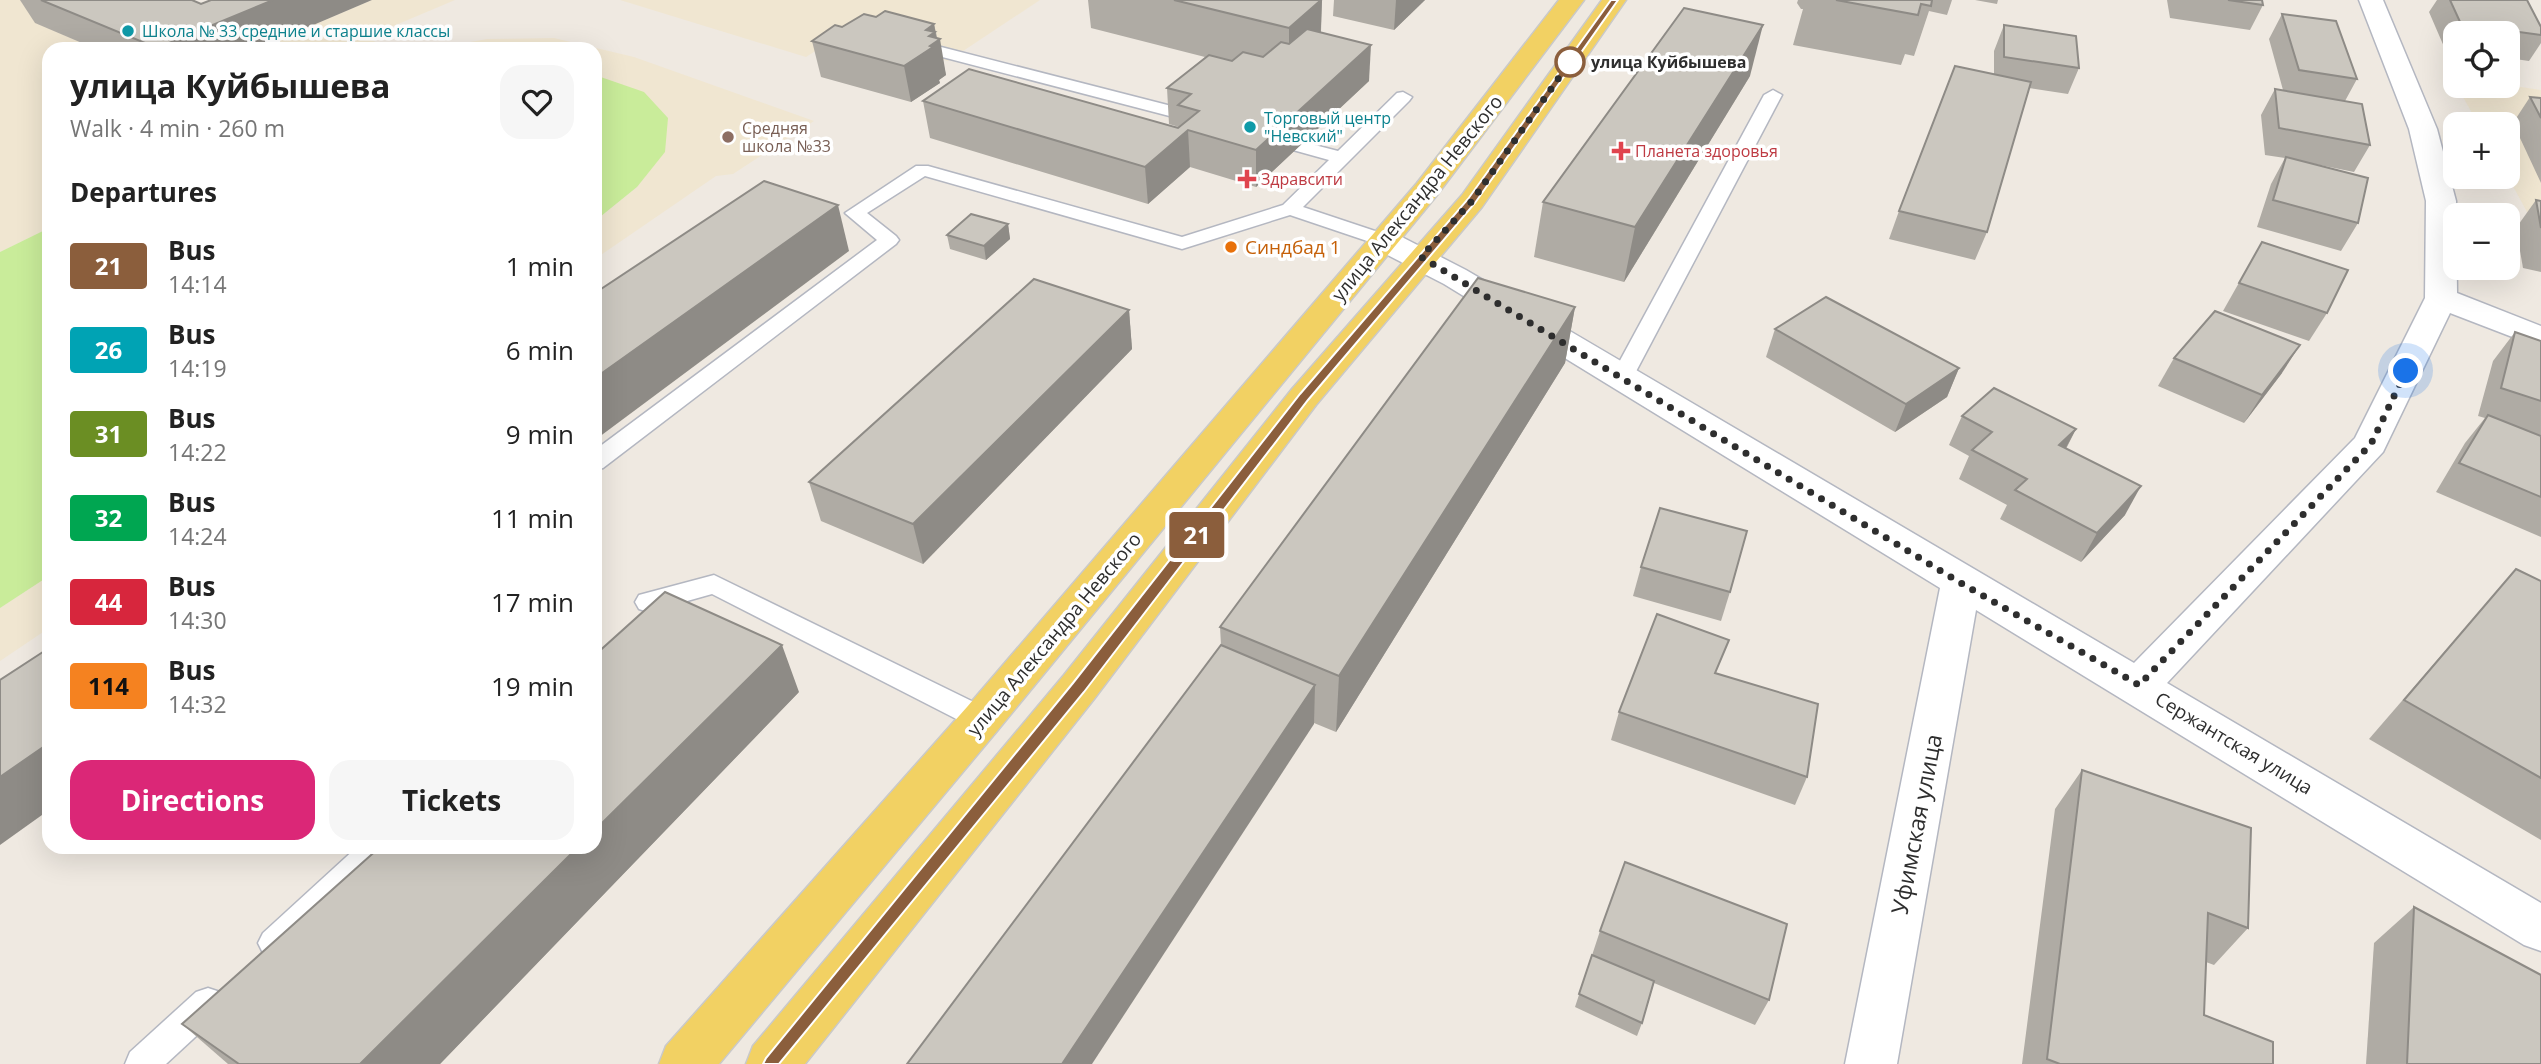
<!DOCTYPE html>
<meta charset="utf-8">
<style>
body{margin:0;font-family:"Open Sans",sans-serif;background:#f6f6f6;color:#222;height:100vh;display:flex;flex-direction:column;font-size:26px;white-space:nowrap}
*{box-sizing:border-box;margin:0}
p{font-size:23px;color:#767676}
.icon{flex:none;width:38px;height:38px;fill:none;stroke:currentColor;stroke-width:2;stroke-linecap:round;stroke-linejoin:round}
.map{position:relative;flex:1;overflow:hidden}
.sheet{position:absolute;left:42px;top:42px;width:560px;height:812px;display:flex;flex-direction:column;background:#fff;border-radius:21px;box-shadow:0 7px 28px #0002}
.sheet>*{flex:none}
.badge{padding:0 14px;border-radius:5px;font-size:24px;line-height:46px}
.tools{position:absolute;left:2443px;top:21px;display:grid;gap:14px}
.tools a{display:grid;place-items:center;width:77px;height:77px;border-radius:14px;background:#fff;box-shadow:0 7px 28px #0002;font-size:35px}
.you{position:absolute;width:35px;height:35px;margin:-18px;border:5px solid #fff;border-radius:50%;background:#1a73e8;box-shadow:0 0 0 10px #1a73e833}
.map>.badge{position:absolute;translate:-50% -50%;box-shadow:0 0 0 4px #fff}
h2{padding:0 28px;font-size:26px;line-height:63px}
.round{display:grid;place-items:center;flex:none;width:74px;height:74px;border-radius:21px;background:#f6f6f6}
.summary{display:flex;align-items:center;justify-content:space-between;height:119px;padding:0 28px}
h1{font-size:33px;font-weight:700;line-height:52px}
.primary-button{display:flex;gap:14px;margin-top:auto;padding:14px 28px}
.primary-button a{flex:1;height:80px;border-radius:21px;background:#db2777;color:#fff;font-size:28px;font-weight:700;line-height:80px;text-align:center}
.primary-button a+a{background:#f6f6f6;color:#222}
ul{padding:0;list-style:none}
li{display:flex;align-items:center;gap:21px;height:84px;padding:0 28px}
li div{flex:1}
li b{display:block;font-size:26px}
li em{font-style:normal}
li .badge{min-width:77px;font-weight:700;text-align:center}
.map>svg:first-child{display:block}
.education{fill:#f0e6d1}
.pitch{fill:#c9ec9a}
.lines{fill:none;stroke-linecap:round;stroke-linejoin:round}
.lane-casing{stroke:#b4b7c1;stroke-width:3}
.street-casing{stroke:#b4b7c1;stroke-width:3}
.primary-casing{stroke:#c9c9c9;stroke-width:3}
.lane{fill:#fff;fill-rule:evenodd}
.street{fill:#fff;fill-rule:evenodd}
.primary{fill:#f2d163;fill-rule:evenodd}
.wall{fill:#afaba4}
.shaded-wall{fill:#8e8b86}
.building{fill:#cbc7bf;stroke:#8e8b86;stroke-width:2}
.line{fill:#8b5e3c;stroke:#fff;stroke-width:2}
.walk{stroke:#2e2e2e;stroke-width:7;stroke-dasharray:0 12.6}
.culture-dot{fill:#0f9aa8;stroke:#fff;stroke-width:2.5}
.stop-dot{fill:#fff;stroke:#8b5e3c;stroke-width:3.5}
.education-dot{fill:#8d6e63;stroke:#fff;stroke-width:2.5}
.health-dot{fill:#e0444e;stroke:#fff;stroke-width:2.5}
.food-dot{fill:#e8710a;stroke:#fff;stroke-width:2.5}
.labels{text-anchor:middle;dominant-baseline:central;stroke-width:7;stroke-linejoin:round;paint-order:stroke}
.far-culture-label{font-size:16px;fill:#0d838f;stroke:#fff;text-anchor:start}
.far-stop-label{font-size:16px;font-weight:bold;fill:#2e2e2e;stroke:#fff;text-anchor:start}
.far-education-label{font-size:16px;fill:#785e54;stroke:#fff;text-anchor:start}
.far-health-label{font-size:16px;fill:#be3a42;stroke:#fff;text-anchor:start}
.street-label{font-size:19px;fill:#2e2e2e;stroke:#fff}
.food-label{font-size:19px;fill:#c56008;stroke:#fff;text-anchor:start}
.near-street-label{font-size:23px;fill:#2e2e2e;stroke:#fff}
</style>
<div class="map">
<svg width="2541" height="1064" viewBox="0 0 2541 1064">
<rect width="100%" height="100%" fill="#efe9e1"/>
<g class="education">
<path d="M0,0h97l-61,23 60,26h-47v179l-49,24z"/>
<path d="M372,0h83l-90,38 30,11h-138z"/>
<path d="M620,0h420l-92,61 -103,-29 -39,25z"/>
<path d="M554,38l80,19 180,64 -81,53 -17,2 -121,83v-38l42,-34 -36,-111 -6,-1v-26h-164l56,-10z"/>
<path d="M2508,85l33,5v122h-14l-19,-35v-53h-30l-21,-38z"/>
<path d="M49,576v52l-49,33v-53z"/>
</g>
<g class="pitch">
<path d="M595,75l49,17 24,26 -3,34 -28,35 -42,34z"/>
<path d="M49,228v348l-49,32v-356z"/>
</g>
<g class="lines">
<defs>
<g id="lane">
<path d="M910,39l277,71 3,4 -9,5 -277,-72v-6z"/>
<path d="M1773,90l9,5 -150,284 -11,7 -8,-2 -3,-5 154,-284z"/>
<path d="M1403,92l9,5 -3,4 -106,106 87,29 3,4 -3,4h-14l-86,-29 -108,34 -257,-73 -58,37 29,23 3,4 -3,4 -293,224 -8,2v-20l282,-210 -32,-27 71,-47h12l254,71 101,-32 46,-45 -36,-10 -3,-4 3,-4 6,-1 39,10 59,-58z"/>
<path d="M714,575l278,136 4,8 -4,8 -10,3 -10,-3 -260,-133 -64,18 -9,-3 -4,-7 4,-7z"/>
<path d="M357,847h36l-4,9 -104,97 -11,4 -11,-4 -5,-10 5,-10z"/>
<path d="M208,988l12,4 4,11 -4,11 -54,50h-41l5,-12 66,-60z"/>
</g>
<path id="street" d="M2359,0h24l54,129 19,72 1,92 84,33v22l-91,-35 -67,139 -216,231 374,220v48l-17,-6 -548,-335 -79,454h-52l95,-476 -496,-304 -72,-37 -4,-7 4,-7 11,-2 11,2 72,37 668,393 221,-225 70,-140 1,-97 -17,-72z"/>
<g id="primary">
<path d="M1559,0h25l-147,195 -440,536 -278,333h-60l7,-18 301,-339 450,-524z"/>
<path d="M1602,0h24l-144,207 -166,198 -222,294 -289,365h-59l7,-18 311,-371 228,-286 170,-194z"/>
</g>
</defs>
<use href="#lane" class="lane-casing"/>
<use href="#street" class="street-casing"/>
<use href="#primary" class="primary-casing"/>
<use href="#lane" class="lane"/>
<use href="#street" class="street"/>
<use href="#primary" class="primary"/>
</g>
<g class="wall">
<path d="M20,0h172l65,49h-161l-61,-26z"/>
<path d="M1088,0h234l-1,32 48,49 -113,106 -66,-20 -42,37 -218,-66 -7,-37 256,26 -10,-3 -2,-36 38,-31 -114,-29z"/>
<path d="M1334,0h91l-31,30 -61,-14z"/>
<path d="M1798,0h154l-5,15 -18,-4 -15,45 -9,-2 -4,11 -108,-20 10,-36h-2l-4,-6z"/>
<path d="M1975,0h23l-1,4z"/>
<path d="M2167,0h95l1,5 -13,25 -80,-12z"/>
<path d="M2437,0h90l14,27v16l-12,18 -21,-3v-25h-53v18l-10,-2 -16,-37z"/>
<path d="M2282,14l75,65 -12,22 25,44 -16,27 -44,-9 48,60 -17,28 -84,-24 14,-43 14,-26 -20,-3 -4,-40 14,-26 8,1 -14,-51z"/>
<path d="M876,17l58,7 12,51 -7,5 1,3 -29,19 -90,-25 -9,-36 30,-14z"/>
<path d="M2004,25l75,43 -11,26 -39,-6 -42,144 -12,28 -86,-21 10,-28 95,-136v-24z"/>
<path d="M1750,76l-126,206 -90,-25 9,-55z"/>
<path d="M2530,97l11,1v85l-28,-60z"/>
<path d="M2536,200l5,1v71l-18,-4 -7,-40z"/>
<path d="M1008,224l2,15 -24,21 -36,-11 -3,-14z"/>
<path d="M2262,242l65,71 -18,28 -86,-30z"/>
<path d="M1575,307l-10,56 -229,369 -22,-9v1l-93,-79 -1,-18z"/>
<path d="M1129,310l3,39 -209,215 -102,-43 -12,-39z"/>
<path d="M1775,329l184,39 -12,29 -52,35 -129,-75z"/>
<path d="M2515,332l26,9v196l-105,-45 29,-49 20,-25 -7,-2 15,-55z"/>
<path d="M2174,358l108,15 -38,50 -86,-37z"/>
<path d="M1962,416l114,13 -10,20 59,66 -44,47 -81,-43 7,-14 -48,-26 10,-23 -20,-11z"/>
<path d="M1641,567l89,25 -9,29 -88,-25z"/>
<path d="M2516,569l25,12v259l-172,-101z"/>
<path d="M1717,673l90,104 -12,28 -184,-65 8,-28z"/>
<path d="M799,692l-359,372h-212l-46,-40z"/>
<path d="M2082,770l166,158 -34,37 -8,-3 -2,53 69,49h-251l33,-255z"/>
<path d="M2414,907l127,157h-175l8,-121z"/>
<path d="M1600,931l169,69 -14,25 -101,-42 -12,40 -5,13 -62,-29z"/>
</g>
<g class="shaded-wall">
<path d="M273,0h99l-115,49h-100v-1z"/>
<path d="M1322,0l-2,50 -31,29v-51z"/>
<path d="M1396,0h29l-31,30z"/>
<path d="M934,24l3,17 3,-2 6,36 -7,5 1,3 -29,19 -7,-36 22,-36z"/>
<path d="M1763,25l-13,51 -126,206 11,-55z"/>
<path d="M1371,45l-2,36 -113,106v-37z"/>
<path d="M1188,130l2,37 -42,37 -3,-37z"/>
<path d="M838,205l11,46 -254,189v-62z"/>
<path d="M1008,224l2,15 -24,21 -2,-14z"/>
<path d="M1575,307l-10,56 -229,369 3,-56z"/>
<path d="M1129,310l3,39 -209,215 -10,-40z"/>
<path d="M2300,345l-18,28 -38,50 18,-28z"/>
<path d="M1959,368l-12,29 -52,35 11,-28z"/>
<path d="M2076,429l-15,28 -2,-12z"/>
<path d="M2141,486l-16,29 -44,47 16,-29z"/>
<path d="M782,645l17,47 -359,372h-80l218,-217h17v-17z"/>
<path d="M1315,685l-1,39 -222,340h-30z"/>
<path d="M49,743v67l-49,35v-68z"/>
</g>
<g class="building">
<path d="M41,0h151l9,4 10,-4h62l-116,48z"/>
<path d="M1174,0h147l-32,28z"/>
<path d="M1836,0h96l-1,6 -10,-2 -3,11z"/>
<path d="M2228,0h34l1,5z"/>
<path d="M2450,0h77l14,27v8l-80,-11z"/>
<path d="M1684,8l79,17 -128,202 -92,-25z"/>
<path d="M885,11l49,13 -8,6 9,2 -6,4 11,3 -10,7 3,1 -29,19 -92,-25 23,-16 7,2 22,-13 12,3z"/>
<path d="M2282,14l54,7 21,58 -58,-9z"/>
<path d="M2004,25l72,11 3,32 -75,-11z"/>
<path d="M1307,29l64,16 -115,105 -68,-20 -43,37 -222,-66 46,-32 209,59 21,-17 -21,-6 13,-11 -24,-6 42,-33 23,6 11,-9 20,5 18,-15 8,2z"/>
<path d="M1955,66l76,16 -44,150 -88,-21z"/>
<path d="M2275,89l87,15 8,41 -91,-17z"/>
<path d="M2530,97l11,1v20z"/>
<path d="M2286,157l82,21 -10,45 -85,-23z"/>
<path d="M764,181l74,24 -243,173v-85z"/>
<path d="M2536,200l5,1v27z"/>
<path d="M971,214l37,10 -24,22 -37,-11z"/>
<path d="M2262,242l86,28 -21,43 -88,-30z"/>
<path d="M1478,278l97,29 -236,369 -119,-49z"/>
<path d="M1034,279l95,31 -216,214 -104,-42z"/>
<path d="M1826,297l133,71 -53,36 -131,-75z"/>
<path d="M2215,311l85,34 -38,50 -88,-37z"/>
<path d="M2515,332l26,9v60l-40,-13z"/>
<path d="M1994,388l82,41 -17,16 82,41 -44,47 -82,-43 12,-11 -55,-29 20,-18 -30,-16z"/>
<path d="M2488,415l53,21v61l-82,-34z"/>
<path d="M1660,508l87,23 -17,61 -89,-25z"/>
<path d="M2516,569l25,12v197l-137,-78z"/>
<path d="M665,592l117,53 -187,185v-175z"/>
<path d="M1657,614l72,26 -14,33 103,31 -11,73 -188,-65z"/>
<path d="M1221,645l94,40 -253,379h-155z"/>
<path d="M49,648v95l-49,34v-97z"/>
<path d="M2082,770l169,58 -3,100 -40,-15 -4,102 69,27v22h-213l-13,-5z"/>
<path d="M380,847h198l-218,217h-121l-57,-40z"/>
<path d="M1625,862l162,62 -18,76 -169,-69z"/>
<path d="M2414,907l127,68v89h-134z"/>
<path d="M1592,955l62,26 -12,42 -63,-29z"/>
</g>
<path class="line" d="M1611,0h7l-143,203 -167,197 -224,292 -305,372h-16l3,-6 307,-375 227,-289 168,-195z"/>
<g class="lines">
<path class="walk" d="M1570,62l5,-7 -103,146 -51,56 540,326 178,102 232,-241 35,-73"/>
</g>
<g class="culture-dot">
<circle cx="128" cy="31" r="7"/>
<circle cx="1250" cy="127" r="7"/>
</g>
<circle class="stop-dot" cx="1570" cy="62" r="14"/>
<circle class="education-dot" cx="728" cy="137" r="7"/>
<g class="health-dot">
<path d="M1617.5 140.5h7v7h7v7h-7v7h-7v-7h-7v-7h7z"/>
<path d="M1243.5 168.5h7v7h7v7h-7v7h-7v-7h-7v-7h7z"/>
</g>
<circle class="food-dot" cx="1231" cy="247" r="7"/>
<g class="labels">
<g class="far-culture-label">
<text x="142" y="31">Школа № 33 средние и старшие классы</text>
<text x="1264" y="118">Торговый центр<tspan x="1264" dy="18">"Невский"</tspan></text>
</g>
<g class="far-stop-label">
<text x="1591" y="62">улица Куйбышева</text>
</g>
<g class="far-education-label">
<text x="742" y="128">Средняя<tspan x="742" dy="18">школа №33</tspan></text>
</g>
<g class="far-health-label">
<text x="1635" y="151">Планета здоровья</text>
<text x="1261" y="179">Здравсити</text>
</g>
<g class="street-label">
<text transform="translate(1417 198) rotate(-51)">улица Александра Невского</text>
<text transform="translate(1054 634) rotate(-50)">улица Александра Невского</text>
<text transform="translate(2234 743) rotate(31)">Сержантская улица</text>
</g>
<g class="food-label">
<text x="1245" y="247">Синдбад 1</text>
</g>
<g class="near-street-label">
<text transform="translate(1916 824) rotate(-79)">Уфимская улица</text>
</g>
</g>
</svg>
<div class="tools">
<a><svg class="icon" aria-label="locate" viewBox="0 0 24 24"><circle cx="12" cy="12" r="6"/><path d="M12 2v4M12 18v4M2 12h4M18 12h4"/></svg></a>
<a>+</a>
<a>−</a>
</div>
<div class="you" style="left:2406px;top:371px"></div>
<b class="badge" style="left:1197px;top:535px;background:#8b5e3c;color:#fff">21</b>
<section class="sheet">
<div class="summary"><div><h1>улица Куйбышева</h1><p>Walk · 4 min · 260 m</p></div><a class="round"><svg class="icon" aria-label="heart" viewBox="0 0 24 24"><path d="M12 20l-8-8c-3-5 5-10 8-4 3-6 11-1 8 4z"/></svg></a></div>
<h2>Departures</h2>
<ul>
<li><span class="badge" style="background:#8b5e3c;color:#fff">21</span><div><b>Bus</b><p>14:14</p></div><em>1 min</em></li>
<li><span class="badge" style="background:#00a3b4;color:#fff">26</span><div><b>Bus</b><p>14:19</p></div><em>6 min</em></li>
<li><span class="badge" style="background:#6b8e23;color:#fff">31</span><div><b>Bus</b><p>14:22</p></div><em>9 min</em></li>
<li><span class="badge" style="background:#00a651;color:#fff">32</span><div><b>Bus</b><p>14:24</p></div><em>11 min</em></li>
<li><span class="badge" style="background:#d7263d;color:#fff">44</span><div><b>Bus</b><p>14:30</p></div><em>17 min</em></li>
<li><span class="badge" style="background:#f58220;color:#111">114</span><div><b>Bus</b><p>14:32</p></div><em>19 min</em></li>
</ul>
<div class="primary-button"><a>Directions</a><a>Tickets</a></div>
</section>
</div>
